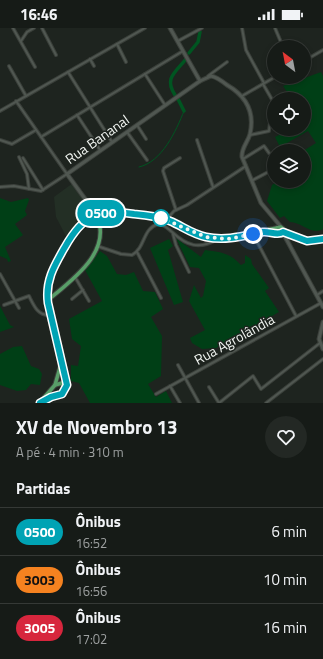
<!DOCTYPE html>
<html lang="pt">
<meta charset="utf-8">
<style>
body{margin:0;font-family:"Titillium Web",sans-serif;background:#232824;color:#f1f3f6;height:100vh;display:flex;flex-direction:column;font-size:15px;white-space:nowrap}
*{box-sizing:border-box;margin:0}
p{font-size:13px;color:#9ea1a1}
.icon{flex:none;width:22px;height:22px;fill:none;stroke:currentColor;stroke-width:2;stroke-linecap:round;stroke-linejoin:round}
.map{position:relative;height:375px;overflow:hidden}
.panel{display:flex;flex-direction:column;background:#161b17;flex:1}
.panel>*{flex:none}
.badge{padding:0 8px;border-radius:13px;font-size:14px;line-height:26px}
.needle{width:26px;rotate:328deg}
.fabs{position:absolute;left:267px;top:12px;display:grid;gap:8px}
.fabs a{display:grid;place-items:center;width:44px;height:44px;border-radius:50%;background:#161b17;box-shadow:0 2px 6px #0003,0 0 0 1px #353936;font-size:20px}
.you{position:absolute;width:20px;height:20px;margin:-10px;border:3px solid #fff;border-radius:50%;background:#1a73e8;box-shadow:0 0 0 6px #1a73e833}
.map>.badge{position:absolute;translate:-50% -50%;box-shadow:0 0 0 2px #fff}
h2{padding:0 16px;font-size:15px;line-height:36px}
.round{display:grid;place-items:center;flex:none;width:42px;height:42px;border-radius:21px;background:#232824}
.overview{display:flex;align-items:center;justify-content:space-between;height:68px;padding:0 16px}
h1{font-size:19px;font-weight:700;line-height:30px}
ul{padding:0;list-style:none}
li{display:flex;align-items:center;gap:12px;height:48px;padding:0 16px;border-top:1px solid #353936}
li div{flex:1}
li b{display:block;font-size:15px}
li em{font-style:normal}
li .badge{min-width:44px;font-weight:700;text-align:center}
.status{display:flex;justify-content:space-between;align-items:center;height:28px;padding:0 20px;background:#161b17;direction:ltr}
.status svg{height:11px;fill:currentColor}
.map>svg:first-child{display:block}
.built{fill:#232f25}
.green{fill:#003f16}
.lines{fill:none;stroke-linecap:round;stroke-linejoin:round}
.stream{stroke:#005521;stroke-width:1}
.river{stroke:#005521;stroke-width:3.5}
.street-casing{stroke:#3b403b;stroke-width:4}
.secondary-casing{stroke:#3b403b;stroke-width:5}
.primary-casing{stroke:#3b403b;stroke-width:5.5}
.street{stroke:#505751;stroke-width:2}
.secondary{stroke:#505751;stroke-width:3}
.primary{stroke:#589e68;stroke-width:3.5}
.line-casing{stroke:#fff;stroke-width:9}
.line{stroke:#00a3b4;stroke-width:6}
.walk{stroke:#f2f6f2;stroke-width:4;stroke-dasharray:0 7.2}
.stop-dot{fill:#fff;stroke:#00a3b4;stroke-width:2}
.labels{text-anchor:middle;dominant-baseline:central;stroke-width:3;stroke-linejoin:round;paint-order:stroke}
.street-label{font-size:14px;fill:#f2f6f2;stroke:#1e241f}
</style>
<div class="status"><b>16:46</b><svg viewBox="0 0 49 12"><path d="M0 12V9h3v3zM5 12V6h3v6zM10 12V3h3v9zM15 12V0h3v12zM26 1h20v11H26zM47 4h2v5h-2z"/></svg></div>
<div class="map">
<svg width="323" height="375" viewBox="0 0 323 375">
<rect width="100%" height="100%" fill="#1e241f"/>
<path class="built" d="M73,155l20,28 -17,15 -9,12 -11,-21 -2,-20z"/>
<g class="green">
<path d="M321,44l2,4v153c-12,7 -21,-7 -33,-7l-6,-6 -4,2 -13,-17 5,-16 6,-4h26l-1,-30 13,-8 -8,-12 -28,16 -5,-10 16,-8h13v-30h-12l-9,-13z"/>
<path d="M0,170l11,4 17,-4 1,2 -4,11 2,4 -12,9 8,11 -18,12 6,14 -3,1 -1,-3 -7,-3z"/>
<path d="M176,210l25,19 4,-7c16,2 25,3 36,15l4,-2v-8l6,4 1,5 17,24 -4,3 14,21 -63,36 -14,1 -10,-6 -2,-5 15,-8 -16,-29 5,-16 7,13 2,-2 3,-15 -7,-13 -9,-1z"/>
<path d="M169,211l4,7 -5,4 15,52 -9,3 -24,-57z"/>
<path d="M100,223l7,5 10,18 9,1 8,-3 9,19 12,1 8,17 -12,8 11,19 -1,40 -13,8 8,13 10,-6 6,12h-82l-11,-20 -8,-2v-16l7,1 3,-20 -9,-7 -3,-20 33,-18 -17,-31z"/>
<path d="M0,278l10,19 4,2 -14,5z"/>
<path d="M22,318l9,20 8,3 3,5 -2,11 -9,-1 -5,6 -9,1 -17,-6v-31l13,-7z"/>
</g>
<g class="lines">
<path class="stream" d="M139,139c23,-5 37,-36 45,-56"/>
<g class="river">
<path d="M189,25l9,-11 2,-10"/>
<path d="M175,67c-11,-17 0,-22 11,-36"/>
<path d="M178,71l6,12"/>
</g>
<defs>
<g id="street">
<path d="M13,0l22,39"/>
<path d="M42,0l14,27"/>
<path d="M242,0l4,22 18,33"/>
<path d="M275,0l8,19"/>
<path d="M21,13l6,-9 7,-4"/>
<path d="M178,13l24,-13"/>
<path d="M117,16l9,18"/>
<path d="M90,31l4,7"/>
<path d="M304,33l19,-11"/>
<path d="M9,38l17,30"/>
<path d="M68,44l44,70"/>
<path d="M145,46l20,31"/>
<path d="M208,48l19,-14"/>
<path d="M263,56l11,19"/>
<path d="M242,68l33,-19"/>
<path d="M0,83l145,-83"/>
<path d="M77,87l23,35"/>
<path d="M137,97l9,14"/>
<path d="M127,104l20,28"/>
<path d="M250,107l19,-4 1,-9"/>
<path d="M41,109l142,-86"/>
<path d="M0,112l12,4 24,-14"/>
<path d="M197,112l16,47"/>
<path d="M19,129l8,17 2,15"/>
<path d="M23,130l20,32"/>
<path d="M243,131l21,-13 5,7"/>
<path d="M253,152l21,-11"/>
<path d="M0,159l14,-1 27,5 26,-17 -51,-73"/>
<path d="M176,182l-13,-39 1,-3 16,-10"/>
<path d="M166,192l8,-9 13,-6 59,-39"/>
<path d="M173,206l3,11 13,27"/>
<path d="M253,206l43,82"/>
<path d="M97,218l24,8 11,1c14,-8 10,-26 26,-31 6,0 9,4 14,8 15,14 27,18 46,7"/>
<path d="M137,224l24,46"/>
<path d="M0,246l19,34"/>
<path d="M75,249l14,24"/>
<path d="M317,267l6,-4"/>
<path d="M72,271l11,-9"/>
<path d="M4,277l25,-9c5,10 9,20 21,19"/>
<path d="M178,337l21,38"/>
<path d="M170,358l10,17"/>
<path d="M209,359l10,16"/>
<path d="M156,366l165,-91"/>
<path d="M219,375l34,-27 8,13 59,-46"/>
<path d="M266,375l57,-44"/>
</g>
<g id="secondary">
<path d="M170,0l30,53"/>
<path d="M96,186l-29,-40 133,-93 11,-5c6,1 11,5 16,9 19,11 28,27 23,49 -2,8 -9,14 -8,23l19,46 21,25"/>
<path d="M283,205l40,74"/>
<path d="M323,294l-4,17 4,10"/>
</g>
<g id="primary">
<path d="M277,200l4,-1 8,7"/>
<path d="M268,204l12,2 3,-2"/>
<path d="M283,204l24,9 16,-2"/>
<path d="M48,272c24,-20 66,-49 48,-86"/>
<path d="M55,357l7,-2 3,5"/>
<path d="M42,372l13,-15 6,-21"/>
<path d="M40,375l11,-6 12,-3 4,-9c-5,-31 -18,-61 -20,-92 -1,-18 10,-32 18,-47 19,-32 34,-38 70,-32 12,1 24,2 35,7 15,6 26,15 42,17 23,3 43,-7 65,-10"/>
</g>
</defs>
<use href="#street" class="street-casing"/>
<use href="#secondary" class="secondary-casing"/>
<use href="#primary" class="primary-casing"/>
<use href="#street" class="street"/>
<use href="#secondary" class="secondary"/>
<use href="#primary" class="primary"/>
</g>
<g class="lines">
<defs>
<path id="line" d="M40,375l11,-6 11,-3 5,-9 -19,-82c-3,-22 6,-37 17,-56 18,-32 33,-39 69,-33 12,1 24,2 36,7 12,5 22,13 36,16 20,4 37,-1 57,-5 6,-1 15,4 20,0l24,9 16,-2"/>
</defs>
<use href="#line" class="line-casing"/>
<use href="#line" class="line"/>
<path class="walk" d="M161,190l45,19 22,2 25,-5"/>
</g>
<circle class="stop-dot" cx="161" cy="190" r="8"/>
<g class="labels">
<g class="street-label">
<text transform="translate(97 111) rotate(-35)">Rua Bananal</text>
<text transform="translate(234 311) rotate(-29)">Rua Agrolândia</text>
</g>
</g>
</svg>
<div class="fabs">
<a><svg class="needle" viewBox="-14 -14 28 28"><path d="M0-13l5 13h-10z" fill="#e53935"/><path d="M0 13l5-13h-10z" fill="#9ea1a1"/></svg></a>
<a><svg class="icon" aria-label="locate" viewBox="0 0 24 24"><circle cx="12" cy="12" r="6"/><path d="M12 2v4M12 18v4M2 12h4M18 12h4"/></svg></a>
<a><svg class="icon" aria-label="layers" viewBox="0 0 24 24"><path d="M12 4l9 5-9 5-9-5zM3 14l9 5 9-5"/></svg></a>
</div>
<div class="you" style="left:253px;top:206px"></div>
<b class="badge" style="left:101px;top:185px;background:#00a3b4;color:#fff">0500</b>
</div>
<section class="panel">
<div class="overview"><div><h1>XV de Novembro 13</h1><p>A pé · 4 min · 310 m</p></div><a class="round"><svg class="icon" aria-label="heart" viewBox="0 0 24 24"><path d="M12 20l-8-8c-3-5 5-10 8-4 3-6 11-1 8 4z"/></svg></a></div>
<h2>Partidas</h2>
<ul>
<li><span class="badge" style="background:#00a3b4;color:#fff">0500</span><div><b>Ônibus</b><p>16:52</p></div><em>6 min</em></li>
<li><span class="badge" style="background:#f58220;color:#111">3003</span><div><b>Ônibus</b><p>16:56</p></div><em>10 min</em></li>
<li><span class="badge" style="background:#d7263d;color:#fff">3005</span><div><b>Ônibus</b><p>17:02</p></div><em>16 min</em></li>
</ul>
</section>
